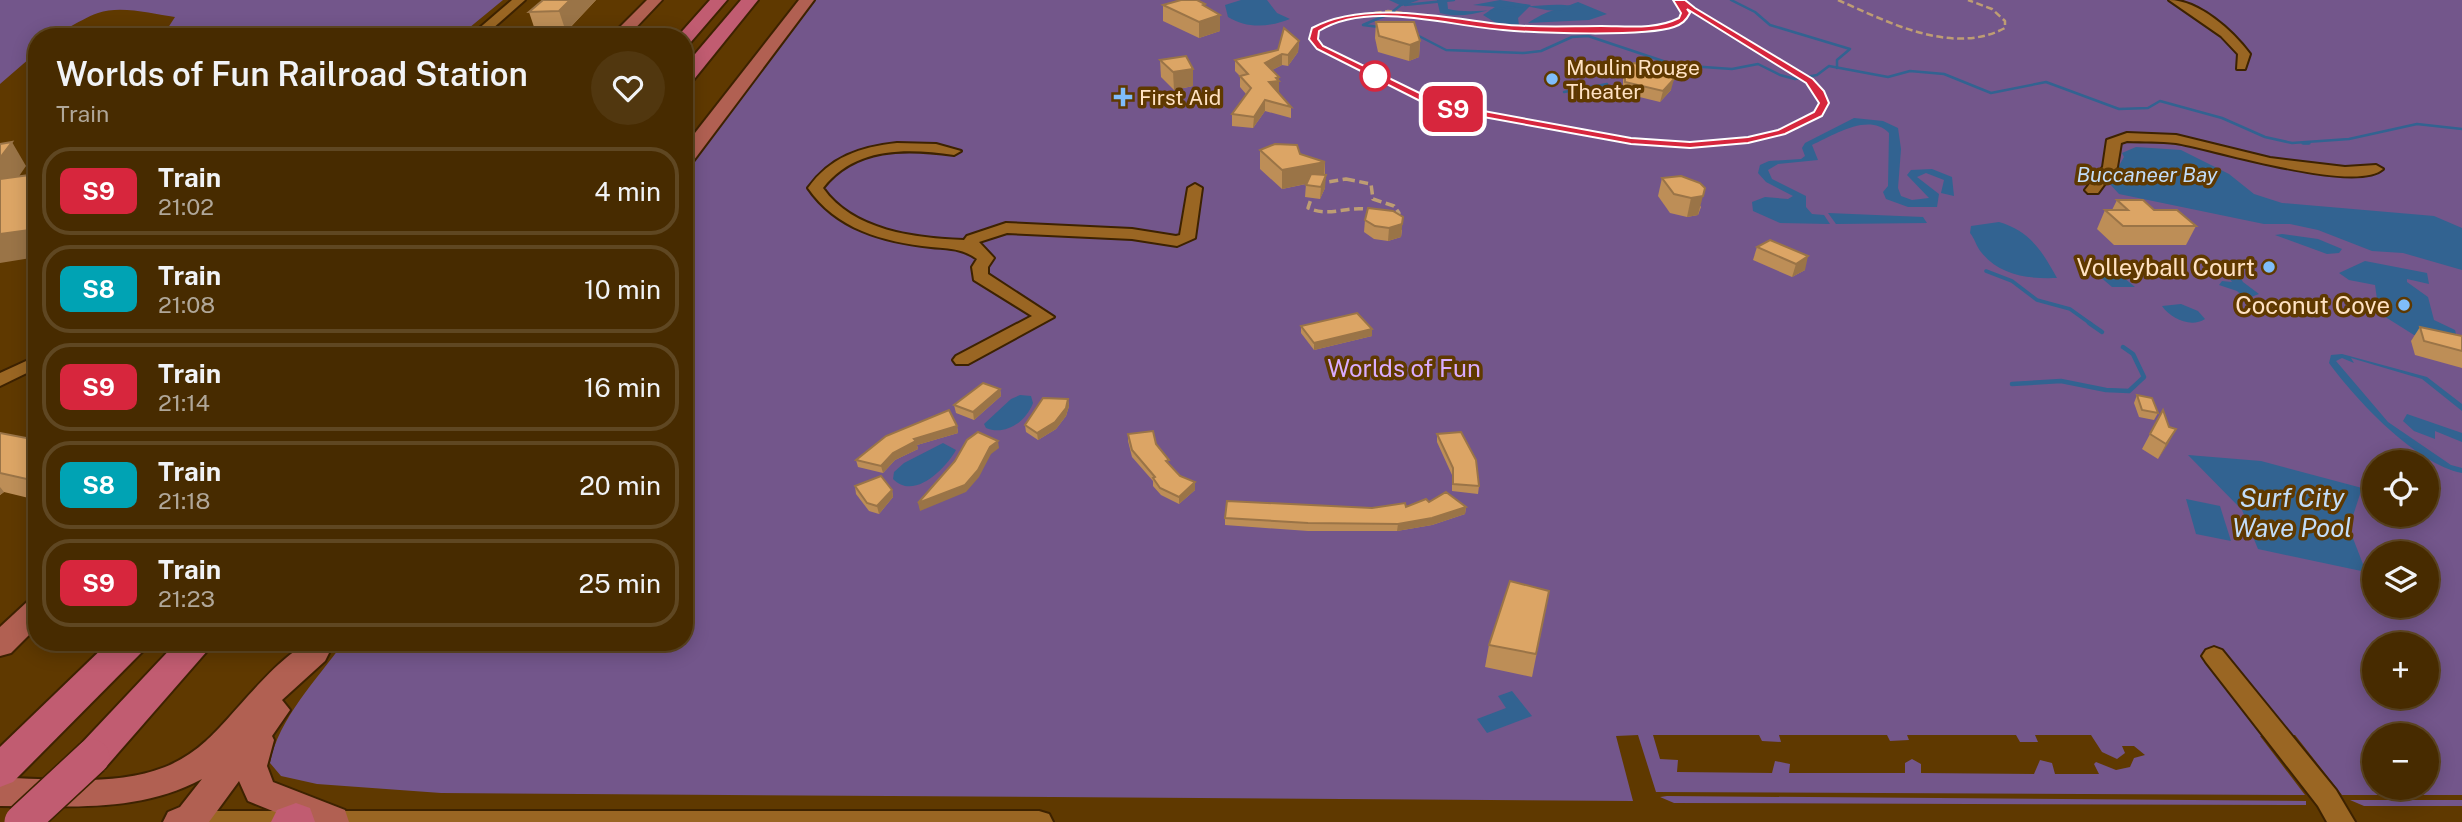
<!DOCTYPE html>
<meta charset="utf-8">
<style>
body{margin:0;font-family:"Public Sans",sans-serif;background:#51370f;color:#f1f3f6;height:100vh;display:flex;flex-direction:column;font-size:26px;white-space:nowrap}
*{box-sizing:border-box;margin:0}
p{font-size:23px;color:#b0a799}
.icon{flex:none;width:38px;height:38px;fill:none;stroke:currentColor;stroke-width:2;stroke-linecap:round;stroke-linejoin:round}
.map{position:relative;flex:1;overflow:hidden}
.panel{position:absolute;left:28px;top:28px;width:665px;height:623px;display:flex;flex-direction:column;background:#472b00;border-radius:28px;box-shadow:0 4px 18px #0003,0 0 0 2px #5f4722}
.panel>*{flex:none}
.badge{padding:0 14px;border-radius:10px;font-size:24px;line-height:46px}
.buttons{position:absolute;left:2362px;top:450px;display:grid;gap:14px}
.buttons a{display:grid;place-items:center;width:77px;height:77px;border-radius:50%;background:#472b00;box-shadow:0 4px 18px #0003,0 0 0 2px #5f4722;font-size:35px}
.map>.badge{position:absolute;translate:-50% -50%;box-shadow:0 0 0 4px #fff}
.round{display:grid;place-items:center;flex:none;width:74px;height:74px;border-radius:37px;background:#51370f}
.head{display:flex;align-items:center;justify-content:space-between;height:119px;padding:0 28px}
h1{font-size:33px;font-weight:600;line-height:52px}
ul{padding:0;list-style:none}
li{display:flex;align-items:center;gap:21px;height:88px;margin:0 14px 10px;padding:0 14px;border:4px solid #5f4722;border-radius:28px}
li div{flex:1}
li b{display:block;font-size:26px}
li em{font-style:normal}
li .badge{min-width:77px;font-weight:700;text-align:center}
.map>svg:first-child{display:block}
.green{fill:#73568b;fill-rule:evenodd}
.water{fill:#326391}
.lines{fill:none;stroke-linecap:round;stroke-linejoin:round}
.stream-far2{stroke:#326391;stroke-width:2.5}
.stream-far1{stroke:#326391;stroke-width:3.5}
.stream{stroke:#326391;stroke-width:4.5}
.canal{fill:#326391;fill-rule:evenodd}
.minor-casing{stroke:#3d2200;stroke-width:4}
.major-casing{stroke:#3d2200;stroke-width:4}
.highway-casing{stroke:#3d2200;stroke-width:4}
.minor{fill:#9a6623;fill-rule:evenodd}
.major{fill:#b16052;fill-rule:evenodd}
.highway{fill:#c15c71;fill-rule:evenodd}
.rail-far1{stroke:#be9d73;stroke-width:2.5;stroke-dasharray:7 3.5;stroke-linecap:butt}
.rail{stroke:#be9d73;stroke-width:3.5;stroke-dasharray:9 4.5;stroke-linecap:butt}
.highway-bridge-casing{stroke:#3d2200;stroke-width:38;stroke-linecap:butt}
.highway-bridge{stroke:#c15c71;stroke-width:35}
.wall{fill:#bd8e57}
.shaded-wall{fill:#9a7447}
.building{fill:#dca565;stroke:#9a7447;stroke-width:2}
.line{fill:#d7263d;stroke:#fff;stroke-width:2;fill-rule:evenodd}
.stop-dot{fill:#fff;stroke:#d7263d;stroke-width:3.5}
.poi-dot{fill:#7fbdfa;stroke:#5f3900;stroke-width:2.5}
.labels{text-anchor:middle;dominant-baseline:central;stroke-width:7;stroke-linejoin:round;paint-order:stroke}
.far-poi-label{font-size:21px;fill:#ffe2c3;stroke:#5f3900;text-anchor:start}
.far-water-label{font-size:21px;font-style:italic;fill:#c2ddf9;stroke:#5f3900}
.poi-label{font-size:24px;fill:#ffe2c3;stroke:#5f3900;text-anchor:end}
.park-label{font-size:24px;fill:#d9acfe;stroke:#5f3900}
.water-label{font-size:26px;font-style:italic;fill:#c2ddf9;stroke:#5f3900}
</style>
<div class="map">
<svg width="2462" height="822" viewBox="0 0 2462 822">
<rect width="100%" height="100%" fill="#5f3900"/>
<g class="green">
<path d="M0,0h503l-45,37h-296l13,-20c-23,-3 -54,-12 -77,-4 -23,8 -37,24 -61,24v15l-37,32z"/>
<path d="M816,0h1646v795h-120l-47,-60 -35,1 45,59 -649,-3 -18,-57 -22,1 17,65 -1192,-8 -124,-9 -36,-8 -11,-13c8,-44 48,-85 74,-121h340v-467zM2375,462h52v52h-52zM2375,553h52v53h-52zM2375,644h52v52h-52zM1653,735h106l3,6 19,1 -2,-7h108l3,6 19,-1 -2,-5h109l4,7h18l-3,-7h56l11,17 15,7 8,-6 -3,-7h12l11,9 -11,3 -4,9 -14,3 -20,-8 -2,2 5,10h-44l-3,-11 -12,-3 -6,14 -113,-1v-9l-9,-5 -7,4v10h-116l1,-9 -15,-3 -3,12 -95,-1 1,-12 -18,-1zM2375,735h52v53h-52z"/>
<path d="M1660,797l7,-1 639,5v4l-632,-2z"/>
<path d="M2350,800h112v6h-98z"/>
</g>
<g class="water">
<path d="M1241,0h26l10,13 13,6c-20,8 -43,10 -62,-2l-3,-12z"/>
<path d="M1500,0l31,5 -13,13 1,7 -23,-2 -13,-8 12,-8 -22,-2z"/>
<path d="M1578,2l29,12 -18,6 -61,3c21,-14 27,-12 50,-21z"/>
<path d="M1854,118l29,3 15,7 3,21 -3,39 3,8 11,4 17,-2 -22,-23 4,-5 21,-1 20,8 2,19 -13,-3 3,-13 -18,-7 -9,4 22,17 -2,13h-29l-22,-8 -3,-7 5,-6 1,-53c-21,-21 -56,3 -77,12l6,15 -40,4 -10,6 4,9 34,17v11l6,7 12,1 6,9 -50,-1 -27,-12 -1,-9 13,-5 23,2 5,-3 -27,-14 -8,-9 2,-8 9,-4 32,-2 4,-3 -3,-8 3,-5z"/>
<path d="M2136,147l45,3 48,24 25,20 28,9 152,13 28,12v42l-59,-17 -31,-2 -54,-21 -28,-6h-26l-145,-30 -10,-11 15,-26 -2,-4z"/>
<path d="M1828,213l95,4 4,6 -91,1z"/>
<path d="M1999,222c31,9 43,29 58,56 -28,1 -57,-2 -76,-26 -5,-6 -6,-13 -11,-19l1,-7z"/>
<path d="M2282,234l36,5 24,10 -3,4 -12,1 -52,-19z"/>
<path d="M2365,261l62,12 2,11 -22,-5v3l21,15 6,23 21,10 1,4 -42,1 -35,-22 -4,-28 -26,-5 -10,-7z"/>
<path d="M2097,264l14,3 24,20h-23l-21,-18z"/>
<path d="M2233,273l6,2 4,7 16,12 -13,5 -9,-8 -18,-6 3,-4 10,1 -6,-8z"/>
<path d="M2181,304l17,7 7,8c-14,9 -34,0 -43,-13z"/>
<path d="M2342,354l85,23 35,27v7l-40,-32 -71,-21 3,5 -12,-5 -6,3 52,61 63,43 11,3v5c-46,-9 -106,-73 -133,-110l2,-8z"/>
<path d="M1020,395l11,1 2,7c-7,19 -28,33 -47,25l-2,-4 27,-25z"/>
<path d="M2407,414l55,19v9l-27,-11v8l-21,-8 -11,-10z"/>
<path d="M943,443l13,7c-10,18 -42,51 -63,29l1,-7 10,-9z"/>
<path d="M2188,455l73,6 101,27 -13,40 17,44 -108,-23 -16,-39z"/>
<path d="M2186,499l34,7 11,35 -35,-7z"/>
<path d="M1512,691l20,25 -45,17 -10,-14 29,-11 -8,-12z"/>
</g>
<g class="lines">
<g class="stream-far2">
<path d="M1731,0l24,12 15,13 80,24 -13,11v8"/>
<path d="M1405,5l49,-5"/>
<path d="M1379,27l-16,-2 28,-12 16,-13"/>
<path d="M1415,34l31,16 77,3 18,-2 31,-14 16,-1 87,29 57,4 26,-5 22,11 15,4 22,-4 12,-9 59,11 22,-6 34,3 47,19 55,-11 73,27 29,-1 12,-7 62,17 43,19 27,6 57,-4 68,-15 45,5"/>
<path d="M1564,92l43,-8"/>
</g>
<g class="stream-far1">
<path d="M2303,143h6"/>
<path d="M1986,271l26,10 25,19 33,9 21,15"/>
</g>
<g class="stream">
<path d="M2089,323l13,9"/>
<path d="M2012,384l49,-3 45,9 23,1 15,-14 -11,-23 -10,-7"/>
</g>
<g class="canal">
<path d="M1389,0h30l-17,6z"/>
<path d="M1437,0h10l1,9c32,8 96,-9 124,-3 -17,11 -36,-1 -55,0 -27,0 -49,15 -77,7z"/>
</g>
<defs>
<g id="minor">
<path d="M512,0h13l-42,37h-14z"/>
<path d="M2169,0c30,0 64,31 81,54l-5,15h-8l1,-15 -17,-18z"/>
<path d="M2127,133l49,2 94,23 75,9 31,-2 7,4c-27,25 -170,-20 -207,-26 -16,-2 -33,-1 -49,-2l-6,2 -4,24 -19,26h-10l-3,-3 18,-23 4,-27z"/>
<path d="M897,143l39,1 25,7 -7,4c-48,-7 -99,-8 -131,33 30,43 92,50 141,52l3,-4 39,-13 126,6 44,7 4,-1 8,-47 7,-4 7,4 -7,50 -18,8 -45,-7 -125,-6 -28,9 15,16 -6,9v7l66,43 -86,47h-12l-3,-4 3,-4 76,-40 -58,-36 -2,-13 5,-8c-15,-11 -28,-10 -46,-12 -48,-5 -95,-18 -123,-59 22,-31 52,-41 89,-45z"/>
<path d="M37,356v12l-37,18v-13z"/>
<path d="M2214,647l8,3 114,140 19,32h-28l-9,-16 -112,-144 -4,-6 4,-6z"/>
<path d="M189,811h850l10,3 4,8h-878l4,-8z"/>
</g>
<g id="major">
<path d="M647,0h15l-35,37h-17z"/>
<path d="M799,0h15l-123,164 -7,1v-18z"/>
<path d="M37,599v28l-26,26 -11,3v-29l27,-25z"/>
<path d="M316,642l9,3 4,8 -4,8 -43,39 8,10 -18,26 2,4 -7,26 6,16 72,28 4,12h-49l-52,-21 -9,-20 -30,41h-46l5,-10 12,-5 22,-28c-63,34 -133,27 -202,27v-28c52,0 115,9 165,-11 15,-6 29,-15 41,-26 26,-22 78,-96 110,-99z"/>
</g>
<g id="highway">
<path d="M710,0h17l-37,43 -6,1v-7h-7z"/>
<path d="M741,0h17l-67,83 -7,2v-18z"/>
<path d="M109,642h39l-5,9 -130,131 -13,5v-40z"/>
<path d="M177,642h38l-110,126 -13,4 -13,-4 -6,-11 6,-11z"/>
<path d="M296,803l14,5 5,14h-44l6,-12z"/>
</g>
</defs>
<use href="#minor" class="minor-casing"/>
<use href="#major" class="major-casing"/>
<use href="#highway" class="highway-casing"/>
<use href="#minor" class="minor"/>
<use href="#major" class="major"/>
<use href="#highway" class="highway"/>
<g class="rail-far1">
<path d="M1677,0l8,13 -2,6 -36,10 -145,-2 -114,-16 -52,8 -21,11 -1,9 6,9 117,58 215,37 62,1 51,-7 45,-17 14,-17 -5,-12 -10,-10 -117,-71 -10,-10"/>
<path d="M1838,0c50,22 114,56 167,28v-7l-13,-12 -24,-9"/>
</g>
<g class="rail">
<path d="M1679,143h39"/>
<path d="M1346,179l25,5 2,15 21,7 5,7c-13,4 -21,-3 -34,-4 -21,-2 -36,8 -57,-1l8,-24z"/>
</g>
<defs>
<path id="highway-bridge" d="M22,822l70,-65"/>
</defs>
<use href="#highway-bridge" class="highway-bridge-casing"/>
<use href="#highway-bridge" class="highway-bridge"/>
</g>
<g class="wall">
<path d="M543,0h53l-30,32 -30,1 -7,-21z"/>
<path d="M1205,4v2l15,9v16l-21,7 -36,-17v-16z"/>
<path d="M1376,22l44,19 -1,16 -10,4 -31,-9 -3,-14z"/>
<path d="M1299,41l-1,11 -10,14 -6,-1 -10,5 7,7v15h-1l13,15v11l-26,-7 -12,17 -21,-2v-12l14,-20 -6,-7v-11l-5,-5v-11l43,-10z"/>
<path d="M1160,60l33,9v17l-19,4 -13,-13z"/>
<path d="M1625,69l46,21 -11,12 -37,-9v-13z"/>
<path d="M1260,150l40,4 25,8v26l-5,11 -15,-2 1,-13 -24,5 -22,-20z"/>
<path d="M1681,176l20,31 -3,8 -11,2 -17,-4 -12,-17 4,-18z"/>
<path d="M2117,200l37,10 42,16 -10,19h-72l-17,-16 8,-19h7z"/>
<path d="M1365,220l37,10 -1,7 -13,4 -14,-2 -10,-7z"/>
<path d="M1770,240l35,30 -13,7 -39,-17 4,-13z"/>
<path d="M1301,326l71,3v7l-58,14 -13,-17z"/>
<path d="M2420,327l42,9v32l-47,-13 -4,-14z"/>
<path d="M1000,389l1,7 -27,24 -18,-7 -2,-8z"/>
<path d="M2137,395l21,18 -4,7 -15,-3 -5,-14z"/>
<path d="M1068,399l1,7 -3,10 -10,13 -18,11 -12,-8 -1,-7z"/>
<path d="M2163,410l6,17 7,2 -18,30 -16,-10z"/>
<path d="M957,426l1,7 -41,12 1,4 -23,11 -12,13 -25,-6 -2,-7z"/>
<path d="M0,433l37,7v60l-33,-8 -4,3z"/>
<path d="M1128,434l28,10 13,20 26,26 -16,14 -18,-9 -8,-9v-5l-21,-24 -4,-16z"/>
<path d="M1437,434l42,52 -1,8 -26,-3v-16l-15,-33z"/>
<path d="M855,486l37,4 1,7 -14,17 -10,-3 -13,-17z"/>
<path d="M1429,502l37,5 -1,7 -33,11 -35,6h-89l-83,-6v-7l181,-11z"/>
<path d="M1549,591l-17,86 -47,-10 4,-22z"/>
</g>
<g class="shaded-wall">
<path d="M570,0h26l-30,32 -7,-21z"/>
<path d="M1205,4l1,16 14,-5v16l-21,7v-16l4,-17z"/>
<path d="M1299,41l-1,11 -10,14v-11z"/>
<path d="M1420,41l-1,16 -10,4 1,-16z"/>
<path d="M1282,54v11l-18,9 1,-11z"/>
<path d="M1193,69v17l-19,4 -1,-18z"/>
<path d="M1279,77v15l-10,1v-11l7,-4z"/>
<path d="M1674,79l-3,11 -11,12 3,-11z"/>
<path d="M1265,100v11l-12,17 1,-11z"/>
<path d="M12,142l14,24 -26,38v-46z"/>
<path d="M1325,162l-1,17 2,-4 -1,13 -5,11 1,-12 3,-7 -42,9v-19z"/>
<path d="M1705,188l-7,27 -11,2 4,-19z"/>
<path d="M1403,217l-2,20 -13,4 1,-13z"/>
<path d="M37,229v28l-37,6v-29z"/>
<path d="M1808,256l-3,14 -13,7 4,-13z"/>
<path d="M1372,329v7l-58,14v-7z"/>
<path d="M1000,389l1,7 -27,24 -1,-8z"/>
<path d="M1068,399l1,7 -3,10 -10,13 -18,11 -1,-7z"/>
<path d="M957,426l1,7 -41,12 1,4 -23,11 -12,13 -2,-7 12,-13 21,-14z"/>
<path d="M2176,429l-8,15 -10,15 8,-15z"/>
<path d="M998,441l1,7 -8,6 -12,23 -13,15 -46,19 -2,-8z"/>
<path d="M37,476v12l-6,-8z"/>
<path d="M1195,482v8l-16,14v-7z"/>
<path d="M0,487l4,5 -4,3z"/>
<path d="M892,490l1,7 -14,17 -2,-8z"/>
<path d="M1466,507l-1,7 -33,11 -35,6 1,-7z"/>
</g>
<g class="building">
<path d="M543,0h27l-11,11 -30,1z"/>
<path d="M1181,0h16l8,4 -2,1 17,10 -21,7 -36,-17z"/>
<path d="M1376,22h38l6,19 -10,4 -31,-9z"/>
<path d="M1284,28l15,13 -11,14 -6,-1 -17,9 14,14 -3,1 3,3 -10,1 22,25 -26,-7 -11,17 -22,-3 19,-26 -11,-12 8,-2 -13,-14 43,-10z"/>
<path d="M1186,56l7,13 -20,3 -13,-12z"/>
<path d="M1634,63l30,7 10,9 -11,12 -38,-9v-13z"/>
<path d="M12,142l-12,16v-14z"/>
<path d="M1275,144l22,1 3,9 25,8 -43,8 -22,-20z"/>
<path d="M37,174v55l-37,5v-55z"/>
<path d="M1311,174l15,1 -5,12 -15,-2z"/>
<path d="M1681,176l19,7 5,5 -2,8 -12,2 -17,-4 -12,-16z"/>
<path d="M2117,200h26l11,10h23l19,16h-73l-18,-16h23z"/>
<path d="M1368,208l25,3 10,6 -1,7 -13,4 -14,-2 -10,-6z"/>
<path d="M1770,240l38,16 -12,8 -39,-17z"/>
<path d="M1357,313l15,16 -58,14 -13,-17z"/>
<path d="M2420,327l42,9v15l-38,-10z"/>
<path d="M983,383l17,6 -27,23 -19,-7z"/>
<path d="M2137,395l15,3 6,15 -16,-3z"/>
<path d="M1043,398l25,1 -2,9 -11,14 -18,11 -12,-8z"/>
<path d="M949,410l8,16 -43,13 2,2 -23,12 -12,13 -25,-6 30,-24z"/>
<path d="M2163,410l6,17 7,2 -10,15 -16,-10z"/>
<path d="M1153,431l3,13 13,16 -3,1 14,15 15,6 -16,15 -19,-9 -7,-10 2,-1 -23,-27 -4,-16z"/>
<path d="M978,432l20,9 -8,6 -12,23 -13,15 -47,18 37,-42 12,-21z"/>
<path d="M1461,432l15,28 3,26 -26,-2v-16l-16,-34z"/>
<path d="M0,433l37,7v36l-6,4 -31,-7z"/>
<path d="M881,476l11,14 -15,16 -10,-3 -12,-17z"/>
<path d="M1446,492l20,15 -34,11 -34,6 -90,-1 -83,-5 2,-17 145,7 33,-5 1,4 20,-8 3,3z"/>
<path d="M1510,581l39,10 -13,63 -47,-9z"/>
</g>
<path class="line" d="M1673,0h12l10,8 118,71 11,12 5,12 -7,13 -37,18 -37,9 -58,5 -59,-4 -197,-36 -117,-59 -8,-10 3,-11c51,-28 131,-11 187,-4 33,4 68,2 102,2 26,0 54,4 78,-8l2,-5zM1687,9l119,74 13,20 -5,9 -36,18 -30,7 -58,5 -59,-4 -191,-35 -117,-57 -5,-7 1,-8c50,-31 129,-5 184,-1 34,3 143,7 171,-3 8,-3 12,-6 16,-14z"/>
<circle class="stop-dot" cx="1375" cy="76" r="14"/>
<g class="poi-dot">
<circle cx="1552" cy="79" r="7"/>
<path d="M1119.5 86.5h7v7h7v7h-7v7h-7v-7h-7v-7h7z"/>
<circle cx="2269" cy="267" r="7"/>
<circle cx="2404" cy="305" r="7"/>
</g>
<g class="labels">
<g class="far-poi-label">
<text x="1566" y="67">Moulin Rouge<tspan x="1566" dy="24">Theater</tspan></text>
<text x="1139" y="97">First Aid</text>
</g>
<g class="far-water-label">
<text x="2147" y="174">Buccaneer Bay</text>
</g>
<g class="poi-label">
<text x="2255" y="267">Volleyball Court</text>
<text x="2390" y="305">Coconut Cove</text>
</g>
<g class="park-label">
<text x="1404" y="368">Worlds of Fun</text>
</g>
<g class="water-label">
<text x="2292" y="497">Surf City<tspan x="2292" dy="30">Wave Pool</tspan></text>
</g>
</g>
</svg>
<div class="buttons">
<a><svg class="icon" aria-label="locate" viewBox="0 0 24 24"><circle cx="12" cy="12" r="6"/><path d="M12 2v4M12 18v4M2 12h4M18 12h4"/></svg></a>
<a><svg class="icon" aria-label="layers" viewBox="0 0 24 24"><path d="M12 4l9 5-9 5-9-5zM3 14l9 5 9-5"/></svg></a>
<a>+</a>
<a>−</a>
</div>
<b class="badge" style="left:1453px;top:109px;background:#d7263d;color:#fff">S9</b>
<section class="panel">
<div class="head"><div><h1>Worlds of Fun Railroad Station</h1><p>Train</p></div><a class="round"><svg class="icon" aria-label="heart" viewBox="0 0 24 24"><path d="M12 20l-8-8c-3-5 5-10 8-4 3-6 11-1 8 4z"/></svg></a></div>
<ul>
<li><span class="badge" style="background:#d7263d;color:#fff">S9</span><div><b>Train</b><p>21:02</p></div><em>4 min</em></li>
<li><span class="badge" style="background:#00a3b4;color:#fff">S8</span><div><b>Train</b><p>21:08</p></div><em>10 min</em></li>
<li><span class="badge" style="background:#d7263d;color:#fff">S9</span><div><b>Train</b><p>21:14</p></div><em>16 min</em></li>
<li><span class="badge" style="background:#00a3b4;color:#fff">S8</span><div><b>Train</b><p>21:18</p></div><em>20 min</em></li>
<li><span class="badge" style="background:#d7263d;color:#fff">S9</span><div><b>Train</b><p>21:23</p></div><em>25 min</em></li>
</ul>
</section>
</div>
